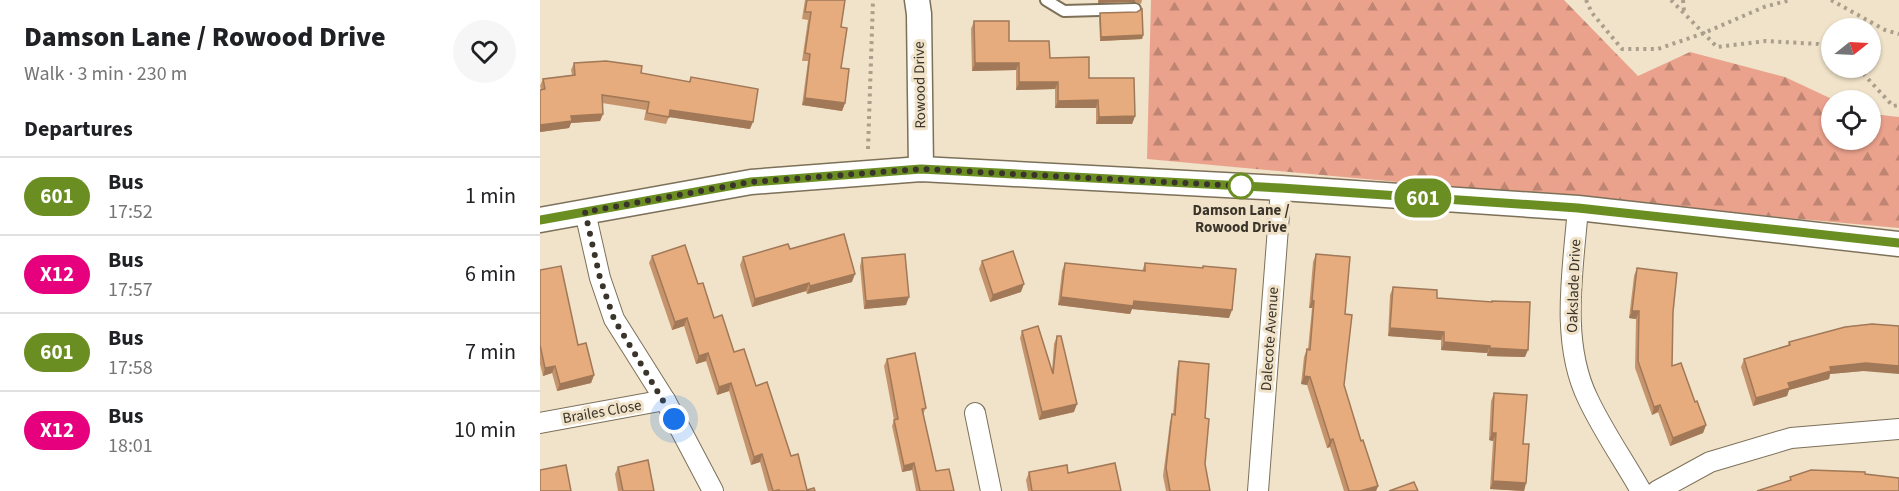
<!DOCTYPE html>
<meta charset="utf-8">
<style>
body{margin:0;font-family:"Source Sans 3",sans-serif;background:#f6f6f6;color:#202124;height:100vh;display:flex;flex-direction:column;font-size:22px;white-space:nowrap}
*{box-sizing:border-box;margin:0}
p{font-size:20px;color:#757577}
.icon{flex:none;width:33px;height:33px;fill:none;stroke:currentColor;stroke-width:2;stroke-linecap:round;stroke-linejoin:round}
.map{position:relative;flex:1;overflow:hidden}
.drawer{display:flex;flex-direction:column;background:#fff;width:540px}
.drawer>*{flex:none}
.badge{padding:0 12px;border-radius:20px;font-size:21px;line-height:39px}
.needle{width:39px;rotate:72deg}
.buttons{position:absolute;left:1281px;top:18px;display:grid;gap:12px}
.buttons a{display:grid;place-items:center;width:60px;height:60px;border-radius:50%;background:#fff;box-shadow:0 2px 4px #0004;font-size:30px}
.you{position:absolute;width:30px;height:30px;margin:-15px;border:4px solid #fff;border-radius:50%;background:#1a73e8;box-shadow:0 0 0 9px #1a73e833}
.map>.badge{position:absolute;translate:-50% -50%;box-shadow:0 0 0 3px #fff}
h2{padding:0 24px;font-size:22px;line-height:54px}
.round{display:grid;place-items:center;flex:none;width:63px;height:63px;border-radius:32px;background:#f6f6f6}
.head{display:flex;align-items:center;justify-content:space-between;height:102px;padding:0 24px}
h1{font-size:28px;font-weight:800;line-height:45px}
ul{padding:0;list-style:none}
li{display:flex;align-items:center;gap:18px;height:78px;padding:0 24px;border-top:2px solid #e0e0e0}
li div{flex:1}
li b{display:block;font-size:22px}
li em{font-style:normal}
li .badge{min-width:66px;font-weight:700;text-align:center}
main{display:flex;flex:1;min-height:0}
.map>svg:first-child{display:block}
.forest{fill:url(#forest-firs)}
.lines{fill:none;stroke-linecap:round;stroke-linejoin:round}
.service-casing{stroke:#7c7059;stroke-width:14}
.minor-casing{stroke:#7c7059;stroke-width:22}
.tertiary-casing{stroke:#7c7059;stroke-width:27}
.path{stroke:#aa9f8c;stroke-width:4;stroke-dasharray:3 4.5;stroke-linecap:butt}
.service{stroke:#fff;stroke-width:10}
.minor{stroke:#fff;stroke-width:20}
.tertiary{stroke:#fff;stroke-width:24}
.wall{fill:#c6946c}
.shaded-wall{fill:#a17858}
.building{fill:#e6ac7d;stroke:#a17858;stroke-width:1.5}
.line-casing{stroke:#fff;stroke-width:14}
.line{stroke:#6b8e23;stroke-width:9}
.walk{stroke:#3a342a;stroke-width:6;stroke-dasharray:0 10.8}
.stop-dot{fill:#fff;stroke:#6b8e23;stroke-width:3}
.labels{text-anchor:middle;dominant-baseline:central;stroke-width:6;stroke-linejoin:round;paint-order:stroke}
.street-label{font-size:15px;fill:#3a342a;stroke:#f0e3c9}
.stop-label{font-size:15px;font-weight:bold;fill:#3a342a;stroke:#f0e3c9}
</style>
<main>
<section class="drawer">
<div class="head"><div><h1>Damson Lane / Rowood Drive</h1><p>Walk · 3 min · 230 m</p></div><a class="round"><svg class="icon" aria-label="heart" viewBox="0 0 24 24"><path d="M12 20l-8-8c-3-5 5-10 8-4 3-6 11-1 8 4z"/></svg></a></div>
<h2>Departures</h2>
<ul>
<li><span class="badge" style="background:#6b8e23;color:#fff">601</span><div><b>Bus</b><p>17:52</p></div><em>1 min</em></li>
<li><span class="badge" style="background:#e6007e;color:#fff">X12</span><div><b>Bus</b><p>17:57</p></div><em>6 min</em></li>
<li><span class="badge" style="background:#6b8e23;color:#fff">601</span><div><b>Bus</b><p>17:58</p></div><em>7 min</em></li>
<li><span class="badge" style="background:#e6007e;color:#fff">X12</span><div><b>Bus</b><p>18:01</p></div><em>10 min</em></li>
</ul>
</section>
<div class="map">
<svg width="1359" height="491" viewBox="0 0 1359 491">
<defs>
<pattern id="forest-firs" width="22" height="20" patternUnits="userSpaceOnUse" patternTransform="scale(1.5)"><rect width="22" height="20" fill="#eba28d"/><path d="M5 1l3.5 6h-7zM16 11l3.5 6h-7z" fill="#bf8573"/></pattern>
</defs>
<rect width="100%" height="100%" fill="#f0e3c9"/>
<path class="forest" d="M611,0h413l74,76 52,-24 95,25 49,23h-2v40h38l1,-26 28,3v111l-752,-69z"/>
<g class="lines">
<defs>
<path id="service" d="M506,0l18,11 71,-2"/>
<g id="minor">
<path d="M1038,208c-5,62 -18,134 10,191 15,32 36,62 53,92"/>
<path d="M45,212l15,66 14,41 51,81 48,91"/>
<path d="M435,413l16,78"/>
<path d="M0,423l125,-23"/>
<path d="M718,491l23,-303"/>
<path d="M1117,491l53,-29 81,-24 108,-9"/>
</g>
<g id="tertiary">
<path d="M377,0l2,14 2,155"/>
<path d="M0,220l211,-38 170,-13 360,19 297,20 321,36"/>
</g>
</defs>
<use href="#service" class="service-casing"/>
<use href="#minor" class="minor-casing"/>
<use href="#tertiary" class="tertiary-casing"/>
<g class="path">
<path d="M1046,0l6,13 30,36h36l46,-16 60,-26 26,-7"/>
<path d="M1131,0l46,47 49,-6 52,3 14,7"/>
<path d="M1143,0l1,11"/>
<path d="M1291,0l54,30 14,4"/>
<path d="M1318,68l35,38 6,-1"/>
<path d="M328,149l5,-149"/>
</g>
<use href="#service" class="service"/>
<use href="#minor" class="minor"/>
<use href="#tertiary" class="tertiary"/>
</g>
<g class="wall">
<path d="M265,0h40l-4,27v41l4,35 -3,8 -40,-6 6,-44h-6l6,-41 -6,-1z"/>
<path d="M558,0h44l-1,4 -6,-2 -37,1z"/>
<path d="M560,13l43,22 -1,4 -42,2 -1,-23z"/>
<path d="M434,21l35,20 41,17 39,20 46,38 -3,8h-36v-16h-41v-19l-39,1v-20l-44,1 -1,-42z"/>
<path d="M34,63l115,19 2,-5 59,52 -81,-12 -3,7 -22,-4 2,-10 -44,-7 1,11 -3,7 -29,2 -2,5 -29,4v6v-48l1,-1 -1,-3 3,-7 29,-4 -1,-5z"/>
<path d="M250,249l62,33 -45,12 -1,-3 -54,16 -12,-42 3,-8z"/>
<path d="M776,254l29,60 -1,71 17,56 17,45 -2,5h-32l-14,-44 -3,1 -20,-63 -6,-1 3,-27 3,-8h1l4,-41h-3l4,-46z"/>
<path d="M112,256l46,28 16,34 42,68 51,104 8,1h-47l-8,-29 -9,3 -22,-74 -12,4 -11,-34 -10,3 -12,-38 -12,4 -23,-67z"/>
<path d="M322,258l44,47 -42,4 -4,-43z"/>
<path d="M442,261l39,31 -31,10 -11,-33z"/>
<path d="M525,263l77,8 3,-8 58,5v-2l26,52 -97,-9 -2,5 -72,-9 4,-34z"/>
<path d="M1097,268l36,44 -1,54 23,36 11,23 -3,8 -33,13 -12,-34 -6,3 -17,-47 1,-49 -7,-1 5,-42z"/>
<path d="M0,270l54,105 -3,8 -34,8 -5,-18 -9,3 -3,-12z"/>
<path d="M853,287l44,11 88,59 -38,-1v-3l-46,-3v-10l-53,-4 2,-41z"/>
<path d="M482,331l30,39 2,-26 3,-8 17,76 -35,8 -19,-82z"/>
<path d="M1249,342l74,29 -33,3 -1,5 -40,11 -2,6 -34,10 -12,-39 3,-8 44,-14z"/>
<path d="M347,359l39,49 -3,6 13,57 18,20h-38l-4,-21 -10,2 -10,-46 2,-6 -10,-54z"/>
<path d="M639,361l26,57v46l5,27h-44l-3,-15 7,-54 3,-7 4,-46z"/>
<path d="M954,393l29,51 3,39 -2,8 -34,-2 3,-48 -4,-1 2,-39z"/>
<path d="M78,467l36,24h-36l-3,-17z"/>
<path d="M489,472l39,1 53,18h-93l-2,-11z"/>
</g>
<g class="shaded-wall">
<path d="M559,0h36v2l-37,1z"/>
<path d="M603,35l-1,4 -42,2 1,-4z"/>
<path d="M435,63h44l-3,7 -44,1z"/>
<path d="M479,82h39l-3,7 -39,1z"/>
<path d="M265,98l40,5 -3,8 -40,-6z"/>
<path d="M558,100l-2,8h-41l3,-7z"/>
<path d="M130,110l83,12 -3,7 -81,-12z"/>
<path d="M63,114l-3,7 -29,2 -2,5 -29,4v-7l31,-9z"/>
<path d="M595,116l-3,8h-36l3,-7z"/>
<path d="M315,274l-3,8 -45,12 3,-8z"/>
<path d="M269,283l-3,8 -54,16 3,-8z"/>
<path d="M484,284l-3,8 -31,10 3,-7z"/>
<path d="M369,297l-3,8 -42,4 2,-8z"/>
<path d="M521,297l73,4 98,9 -3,8 -97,-9 -2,5 -72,-9z"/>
<path d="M772,300l2,1 -2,7h-3z"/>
<path d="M1092,311h7l-3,8 -7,-1z"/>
<path d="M147,318l-3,8 -12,4 3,-8z"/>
<path d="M850,328l54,4 -3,8 -53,-4z"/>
<path d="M904,342l46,4 -3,7 -46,-3z"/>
<path d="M950,348l38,2 -3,7 -38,-1z"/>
<path d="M168,353l-2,8 -10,3 3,-8z"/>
<path d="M1326,363l33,3v8l-36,-3 -33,3 -1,5 -40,11 -2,6 -34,10 3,-8 32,-15 42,-16z"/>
<path d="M15,366l-3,7 -9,3 2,-8z"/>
<path d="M54,375l-3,8 -34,8 3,-7z"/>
<path d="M764,376l6,1 -3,8 -6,-1z"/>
<path d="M191,383l-2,8 -12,4 2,-8z"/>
<path d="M537,404l-3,8 -35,8 3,-8z"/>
<path d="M1120,405l-2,7 -6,3 2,-8z"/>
<path d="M1166,425l-3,8 -33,13 3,-8z"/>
<path d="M952,433h4l-3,8 -4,-1z"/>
<path d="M793,439l-3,8 -3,1 3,-8z"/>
<path d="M222,454l-2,8 -9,3 3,-8z"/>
<path d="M374,463l-2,7 -10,2 2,-6z"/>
<path d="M953,481l33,2 -2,8 -34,-2z"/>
<path d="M838,486l-2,5h-16z"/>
</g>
<g class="building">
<path d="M267,0h38l-4,27 6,1 -6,40 8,1 -4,34 -40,-5 5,-44 -5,-1 6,-41h-6z"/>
<path d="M602,9l1,26 -42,2 -1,-24 37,-1z"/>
<path d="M434,21h35v20h40l1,17 39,-1v21h45l1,38 -36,1 -1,-17 -40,1v-19h-39v-19h-44z"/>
<path d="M66,61l36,5 -1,7 49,9 1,-5 67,12 -5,33 -83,-12 -1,7 -22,-4 2,-11 -47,-7 1,19 -32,2 1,5 -32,4v-35l5,-1 -2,-10 32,-4 -1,-12z"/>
<path d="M304,234l11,40 -45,12 -1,-3 -54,16 -12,-42 45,-13 2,5z"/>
<path d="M145,245l13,39 5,-1 11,35 8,-3 12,37 10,-3 12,37 11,-4 24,74 7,-2 9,36 7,-2 1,3h-36v-1l-6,1 -11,-37 -8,3 -23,-74 -12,4 -11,-34 -9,3 -12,-38 -12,4 -23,-66z"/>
<path d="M473,251l11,33 -31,11 -11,-34z"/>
<path d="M365,254l4,43 -43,4 -4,-43z"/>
<path d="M776,254l34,3 -5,57 7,1 -8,70 17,56 2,-1 15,46 -18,5h-11l-16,-52 -3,1 -20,-63 -6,-1 3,-27 3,1 4,-49 -2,-1z"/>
<path d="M525,263l80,8v-8l58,5v-2l33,3 -4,41 -98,-9 -1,5 -72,-9z"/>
<path d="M21,266l17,79 8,-2 8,32 -34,9 -5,-18 -10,2 -5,-23v-75z"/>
<path d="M1097,268l40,5 -4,39 -1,54 9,-3 14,39 2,-1 9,24 -33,13 -13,-33 -6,2 -16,-46 1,-50h-7z"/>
<path d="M853,287l44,3v8l55,4v-1l38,1 -2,48 -38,-2v-2l-46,-4v-10l-54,-4z"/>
<path d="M1332,324l27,2v40l-33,-3 -36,4 1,4 -43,12 2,5 -34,10 -12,-39 46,-14 -1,-3 56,-15z"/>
<path d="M498,326l15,48 4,-38h4l16,68 -35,8 -20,-81z"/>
<path d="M375,353l11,55 -4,1 14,62 13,-2 5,22h-34l-6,-28 -10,3 -10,-46 4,-1 -11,-60z"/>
<path d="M639,361l30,3 -4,54 4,1 -4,45 5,27h-40l-4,-23 6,-54 3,1z"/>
<path d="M954,393l33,2 -4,49h6l-3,39 -33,-2 3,-48h-4z"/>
<path d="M108,460l6,31h-31l-5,-24z"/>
<path d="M575,463l6,28h-89l-3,-19 38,-7 1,8z"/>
<path d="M26,465l5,26h-31v-21z"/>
<path d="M1271,470l54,2v2l34,4v13h-142l34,-11 -1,-3z"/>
<path d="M874,482l4,9h-29z"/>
</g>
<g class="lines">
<defs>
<path id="line" d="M0,220l211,-38 170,-13 360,19 297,20 321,35"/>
</defs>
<use href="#line" class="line-casing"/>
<use href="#line" class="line"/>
<path class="walk" d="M134,419l-60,-100 -14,-41 -15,-66 166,-30 170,-13 320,17"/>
</g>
<circle class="stop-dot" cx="701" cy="186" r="12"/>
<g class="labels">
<g class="street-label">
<text transform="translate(380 85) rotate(-91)">Rowood Drive</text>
<text transform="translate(1034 286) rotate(-88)">Oakslade Drive</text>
<text transform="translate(730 339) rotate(-86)">Dalecote Avenue</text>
<text transform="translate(62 412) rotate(-10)">Brailes Close</text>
</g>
<g class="stop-label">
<text x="701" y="210">Damson Lane /<tspan x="701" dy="17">Rowood Drive</tspan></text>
</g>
</g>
</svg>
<div class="buttons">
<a><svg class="needle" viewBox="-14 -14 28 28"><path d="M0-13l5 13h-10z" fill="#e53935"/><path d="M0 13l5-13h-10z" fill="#757577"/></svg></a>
<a><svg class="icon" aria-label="locate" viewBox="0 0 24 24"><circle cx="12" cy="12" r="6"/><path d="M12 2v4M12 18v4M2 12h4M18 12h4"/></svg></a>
</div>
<div class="you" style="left:134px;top:419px"></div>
<b class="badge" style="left:883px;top:198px;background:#6b8e23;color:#fff">601</b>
</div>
</main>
